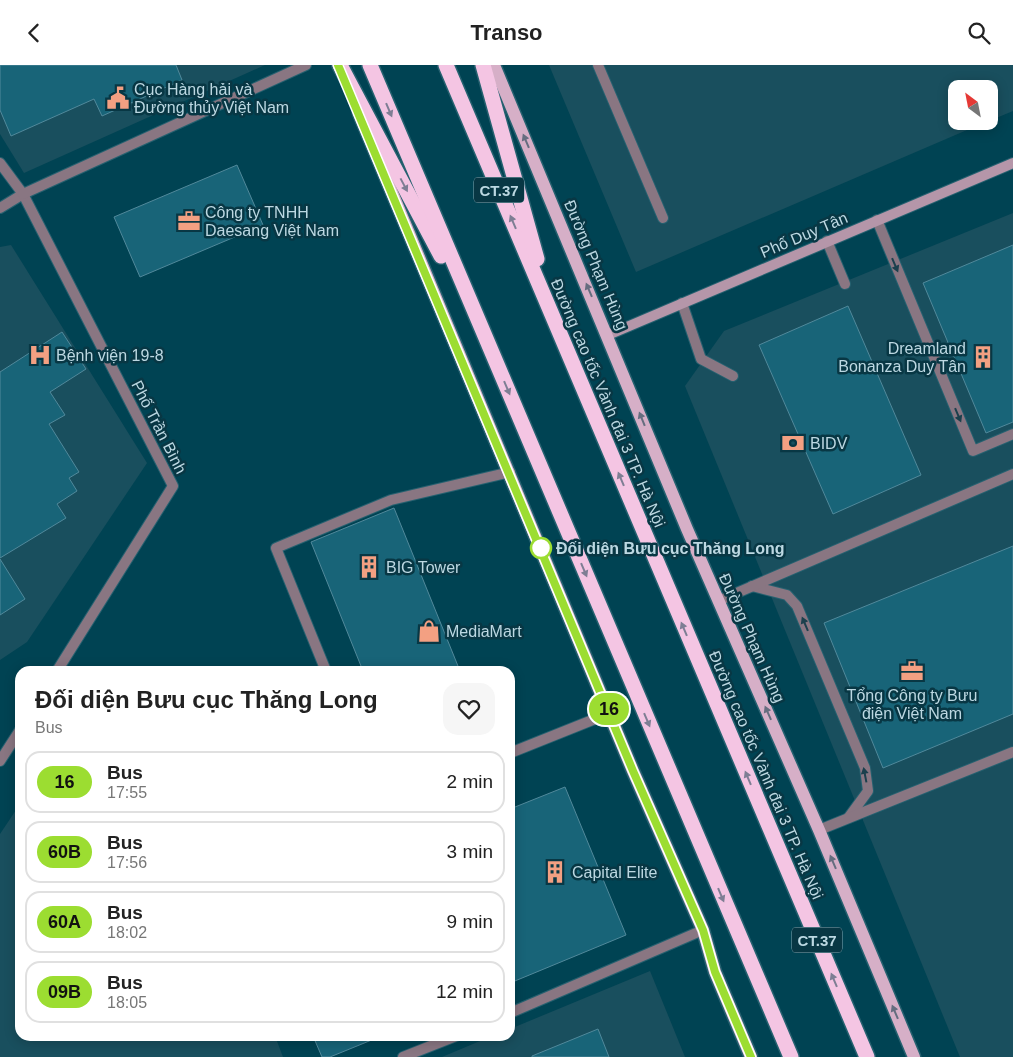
<!DOCTYPE html>
<meta charset="utf-8">
<style>
body{margin:0;font-family:Helvetica,sans-serif;background:#f6f6f6;color:#222;height:100vh;display:flex;flex-direction:column;font-size:19px;white-space:nowrap}
*{box-sizing:border-box;margin:0}
p{font-size:16px;color:#767676}
.icon{flex:none;width:28px;height:28px;fill:none;stroke:currentColor;stroke-width:2;stroke-linecap:round;stroke-linejoin:round}
.map{position:relative;flex:1;overflow:hidden}
.sheet{position:absolute;left:15px;top:601px;width:500px;height:375px;display:flex;flex-direction:column;background:#fff;border-radius:15px;box-shadow:0 2px 12px #0003}
.sheet>*{flex:none}
.badge{padding:0 10px;border-radius:16px;font-size:18px;line-height:32px}
.needle{width:32px;rotate:328deg}
.buttons{position:absolute;left:948px;top:15px;display:grid;gap:10px}
.buttons a{display:grid;place-items:center;width:50px;height:50px;border-radius:10px;background:#fff;box-shadow:0 2px 12px #0003;font-size:25px}
.map>.badge{position:absolute;translate:-50% -50%;box-shadow:0 0 0 2px #fff}
.round{display:grid;place-items:center;flex:none;width:52px;height:52px;border-radius:15px;background:#f6f6f6}
.headline{display:flex;align-items:center;justify-content:space-between;height:85px;padding:0 20px}
h1{font-size:24px;font-weight:600;line-height:38px}
ul{padding:0;list-style:none}
li{display:flex;align-items:center;gap:15px;height:62px;margin:0 10px 8px;padding:0 10px;border:2px solid #e0e0e0;border-radius:15px}
li div{flex:1}
li b{display:block;font-size:19px}
li em{font-style:normal}
li .badge{min-width:55px;font-weight:700;text-align:center}
header{display:flex;justify-content:space-between;align-items:center;height:65px;padding:0 20px;background:#fff;font-size:22px;font-weight:600}
.map>svg:first-child{display:block}
.built{fill:#194f5e}
.building{fill:#186478;stroke:#51899b}
.lines{fill:none;stroke-linecap:round;stroke-linejoin:round}
.lane-casing{stroke:#266170;stroke-width:12}
.street-casing{stroke:#266170;stroke-width:12}
.secondary-casing{stroke:#266170;stroke-width:12}
.primary-casing{stroke:#266170;stroke-width:15}
.highway-casing{stroke:#266170;stroke-width:18}
.lane{stroke:#897682;stroke-width:10}
.street{stroke:#897682;stroke-width:10}
.secondary{stroke:#b596a9;stroke-width:10}
.primary{stroke:#d6afc7;stroke-width:12}
.highway{stroke:#f4c5e3;stroke-width:15}
.oneway{fill:#7e7e94}
.oneway2{fill:#656d7f}
.oneway3{fill:#1b404d}
.line-casing{stroke:#fff;stroke-width:11}
.line{stroke:#9cdd31;stroke-width:8}
.stop-dot{fill:#fff;stroke:#9cdd31;stroke-width:2.5}
.labels{text-anchor:middle;dominant-baseline:central;stroke-width:5;stroke-linejoin:round;paint-order:stroke}
.shield{fill:#083744;stroke:#86a8b3;stroke-width:1}
.shield-label{font-size:15px;font-weight:bold;fill:#bcd8e2}
.poi-label{font-size:16px;fill:#bcd8e2;stroke:#083744;text-anchor:start}
.street-label{font-size:16px;fill:#bcd8e2;stroke:#083744}
.stop-label{font-size:16px;font-weight:bold;fill:#bcd8e2;stroke:#083744;text-anchor:start}
</style>
<header><svg class="icon" aria-label="back" viewBox="0 0 24 24"><path d="M15 5l-7 7 7 7"/></svg>Transo<svg class="icon" aria-label="search" viewBox="0 0 24 24"><circle cx="10" cy="10" r="6"/><path d="M15 15l6 6"/></svg></header>
<div class="map">
<svg width="1013" height="992" viewBox="0 0 1013 992">
<rect width="100%" height="100%" fill="#004353"/>
<g class="built">
<path d="M0,0h265l-241,108 -24,-39z"/>
<path d="M549,0h464v46l-24,10v-32h-33v32h32l-352,151z"/>
<path d="M1013,148v844h-53l-275,-671 39,-55z"/>
<path d="M11,180l136,218 -120,179 -27,18v-413z"/>
<path d="M20,739v232h255l8,21h-283v-223z"/>
<path d="M650,906l35,86h-243l50,-21h18v-7z"/>
</g>
<g class="building">
<path d="M0,0h176l6,15 -80,36 -8,-17 -83,37 -11,-26z"/>
<path d="M237,100l26,60 -123,52 -26,-60z"/>
<path d="M1013,180v177l-27,11 -63,-150z"/>
<path d="M848,241l73,169 -88,39 -74,-169z"/>
<path d="M62,267l24,37 -36,23 15,23 -16,9 30,48 -10,6 8,13 -20,13 9,14 -66,40v-186z"/>
<path d="M394,443l34,84 32,79h-97l-52,-129z"/>
<path d="M1013,481v168l-130,54 -59,-145z"/>
<path d="M0,494l25,40 -25,16z"/>
<path d="M565,722l61,148 -116,48v-174z"/>
<path d="M598,964l11,28h-77v-1z"/>
<path d="M313,971h66v1l-49,20h-8z"/>
</g>
<g class="lines">
<defs>
<g id="lane">
<path d="M598,0l65,153"/>
<path d="M0,143l23,-14"/>
<path d="M877,155l96,231 40,-17"/>
<path d="M827,176l18,43"/>
<path d="M682,238l19,56 32,17"/>
<path d="M752,521l35,9 10,11 68,162 3,23 -19,26"/>
<path d="M718,536l295,-127"/>
<path d="M326,606l-50,-123 115,-48 119,-28"/>
<path d="M510,688l100,-40"/>
<path d="M819,765l194,-78"/>
<path d="M510,948l193,-83"/>
<path d="M403,992l53,-21"/>
</g>
<g id="street">
<path d="M0,98l23,31 150,292 -116,185"/>
<path d="M23,129l283,-129"/>
<path d="M0,696l20,-31"/>
</g>
<path id="secondary" d="M608,270l405,-172"/>
<g id="primary">
<path d="M494,0l193,464 132,301 95,227"/>
<path d="M359,48l274,658 70,159 12,42 36,85"/>
</g>
<g id="highway">
<path d="M340,0l101,191"/>
<path d="M370,0l421,992"/>
<path d="M446,0l421,992"/>
<path d="M483,0l54,194"/>
</g>
</defs>
<use href="#lane" class="lane-casing"/>
<use href="#street" class="street-casing"/>
<use href="#secondary" class="secondary-casing"/>
<use href="#primary" class="primary-casing"/>
<use href="#highway" class="highway-casing"/>
<use href="#lane" class="lane"/>
<use href="#street" class="street"/>
<use href="#secondary" class="secondary"/>
<use href="#primary" class="primary"/>
<use href="#highway" class="highway"/>
</g>
<defs><path id="oneway-solid" d="M-6-.8H1V-3.2L6.5 0L1 3.2V.8H-6Z" transform="scale(1.25)"/></defs>
<g class="oneway">
<use href="#oneway-solid" transform="translate(389 45) rotate(67)"/>
<use href="#oneway-solid" transform="translate(404 120) rotate(62)"/>
<use href="#oneway-solid" transform="translate(513 157) rotate(-113)"/>
<use href="#oneway-solid" transform="translate(507 323) rotate(67)"/>
<use href="#oneway-solid" transform="translate(621 414) rotate(-113)"/>
<use href="#oneway-solid" transform="translate(584 505) rotate(67)"/>
<use href="#oneway-solid" transform="translate(684 564) rotate(-113)"/>
<use href="#oneway-solid" transform="translate(647 655) rotate(67)"/>
<use href="#oneway-solid" transform="translate(748 713) rotate(-113)"/>
<use href="#oneway-solid" transform="translate(721 830) rotate(67)"/>
<use href="#oneway-solid" transform="translate(834 915) rotate(-113)"/>
</g>
<g class="oneway2">
<use href="#oneway-solid" transform="translate(526 76) rotate(-113)"/>
<use href="#oneway-solid" transform="translate(589 225) rotate(-113)"/>
<use href="#oneway-solid" transform="translate(642 354) rotate(-112)"/>
<use href="#oneway-solid" transform="translate(768 648) rotate(-114)"/>
<use href="#oneway-solid" transform="translate(833 797) rotate(-113)"/>
<use href="#oneway-solid" transform="translate(895 947) rotate(-113)"/>
</g>
<g class="oneway3">
<use href="#oneway-solid" transform="translate(895 200) rotate(67)"/>
<use href="#oneway-solid" transform="translate(958 350) rotate(67)"/>
<use href="#oneway-solid" transform="translate(805 559) rotate(-113)"/>
<use href="#oneway-solid" transform="translate(865 710) rotate(-101)"/>
</g>
<g class="lines">
<defs>
<path id="line" d="M338,0l295,706 70,159 12,42 36,85"/>
</defs>
<use href="#line" class="line-casing"/>
<use href="#line" class="line"/>
</g>
<defs>
<symbol id="civic-bare" viewBox="-9 -9 18 18"><path d="M-.6-6.5H3V-4.5H.6V-3L4-1V1h2V6H-6V1h2V-1L-.6-3ZM-1.2 2.5V6h2.4V2.5Z" fill="#f3a082" stroke="#083744" stroke-width="2.5" paint-order="stroke"/></symbol>
<symbol id="office-bare" viewBox="-9 -9 18 18"><path d="M-6-3h4V-5.5h4V-3h4V5H-6ZM-1-4.5V-3h2v-1.5ZM-6 0V1H6V0Z" fill="#f3a082" stroke="#083744" stroke-width="2.5" paint-order="stroke"/></symbol>
<symbol id="hospital-bare" viewBox="-9 -9 18 18"><path d="M-5-5h3v3.5h4V-5h3V5h-3V1.5h-4V5h-3Z" fill="#f3a082" stroke="#083744" stroke-width="2.5" paint-order="stroke"/></symbol>
<symbol id="building-bare" viewBox="-9 -9 18 18"><path d="M-4-6H4V6H1V3H-1V6H-4ZM-2.5-4.3h1.7v1.8h-1.7ZM.8-4.3h1.7v1.8H.8ZM-2.5-1h1.7V.8h-1.7ZM.8-1h1.7V.8H.8Z" fill="#f3a082" stroke="#083744" stroke-width="2.5" paint-order="stroke"/></symbol>
<symbol id="bank-bare" viewBox="-9 -9 18 18"><path d="M-6-4H6V4H-6ZM0-2.3a2.3 2.3 0 1 0 0 4.6a2.3 2.3 0 1 0 0-4.6Z" fill="#f3a082" stroke="#083744" stroke-width="2.5" paint-order="stroke"/></symbol>
<symbol id="shop-bare" viewBox="-9 -9 18 18"><path d="M-5-2.5h2.3a2.7 3.5 0 0 1 5.4 0H5L5.5 6h-11ZM-1.5-2.5h3a1.5 2.3 0 0 0-3 0Z" fill="#f3a082" stroke="#083744" stroke-width="2.5" paint-order="stroke"/></symbol>
</defs>
<g fill-rule="evenodd">
<use href="#civic-bare" x="102" y="17" width="32" height="32"/>
<use href="#office-bare" x="173" y="140" width="32" height="32"/>
<use href="#hospital-bare" x="24" y="274" width="32" height="32"/>
<use href="#building-bare" x="967" y="276" width="32" height="32"/>
<use href="#bank-bare" x="777" y="362" width="32" height="32"/>
<use href="#building-bare" x="353" y="486" width="32" height="32"/>
<use href="#shop-bare" x="413" y="550" width="32" height="32"/>
<use href="#office-bare" x="896" y="590" width="32" height="32"/>
<use href="#building-bare" x="539" y="791" width="32" height="32"/>
</g>
<circle class="stop-dot" cx="541" cy="483" r="10"/>
<g class="labels">
<g class="shield">
<rect x="474" y="112.5" width="50" height="25" rx="4"/>
<rect x="792" y="862.5" width="50" height="25" rx="4"/>
</g>
<g class="shield-label">
<text x="499" y="125">CT.37</text>
<text x="817" y="875">CT.37</text>
</g>
<g class="poi-label">
<text x="134" y="24">Cục Hàng hải và<tspan x="134" dy="18">Đường thủy Việt Nam</tspan></text>
<text x="205" y="147">Công ty TNHH<tspan x="205" dy="18">Daesang Việt Nam</tspan></text>
<text x="966" y="283" text-anchor="end">Dreamland<tspan x="966" dy="18">Bonanza Duy Tân</tspan></text>
<text x="56" y="290">Bệnh viện 19-8</text>
<text x="810" y="378">BIDV</text>
<text x="386" y="502">BIG Tower</text>
<text x="446" y="566">MediaMart</text>
<text x="912" y="630" text-anchor="middle">Tổng Công ty Bưu<tspan x="912" dy="18">điện Việt Nam</tspan></text>
<text x="572" y="807">Capital Elite</text>
</g>
<g class="street-label">
<text transform="translate(804 170) rotate(-23)">Phố Duy Tân</text>
<text transform="translate(596 200) rotate(67)">Đường Phạm Hùng</text>
<text transform="translate(608 338) rotate(67)">Đường cao tốc Vành đai 3 TP. Hà Nội</text>
<text transform="translate(159 362) rotate(63)">Phố Trần Bình</text>
<text transform="translate(752 573) rotate(66)">Đường Phạm Hùng</text>
<text transform="translate(766 710) rotate(67)">Đường cao tốc Vành đai 3 TP. Hà Nội</text>
</g>
<g class="stop-label">
<text x="556" y="483">Đối diện Bưu cục Thăng Long</text>
</g>
</g>
</svg>
<div class="buttons">
<a><svg class="needle" viewBox="-14 -14 28 28"><path d="M0-13l5 13h-10z" fill="#e53935"/><path d="M0 13l5-13h-10z" fill="#767676"/></svg></a>
</div>
<b class="badge" style="left:609px;top:644px;background:#9cdd31;color:#111">16</b>
<section class="sheet">
<div class="headline"><div><h1>Đối diện Bưu cục Thăng Long</h1><p>Bus</p></div><a class="round"><svg class="icon" aria-label="heart" viewBox="0 0 24 24"><path d="M12 20l-8-8c-3-5 5-10 8-4 3-6 11-1 8 4z"/></svg></a></div>
<ul>
<li><span class="badge" style="background:#9cdd31;color:#111">16</span><div><b>Bus</b><p>17:55</p></div><em>2 min</em></li>
<li><span class="badge" style="background:#9cdd31;color:#111">60B</span><div><b>Bus</b><p>17:56</p></div><em>3 min</em></li>
<li><span class="badge" style="background:#9cdd31;color:#111">60A</span><div><b>Bus</b><p>18:02</p></div><em>9 min</em></li>
<li><span class="badge" style="background:#9cdd31;color:#111">09B</span><div><b>Bus</b><p>18:05</p></div><em>12 min</em></li>
</ul>
</section>
</div>
